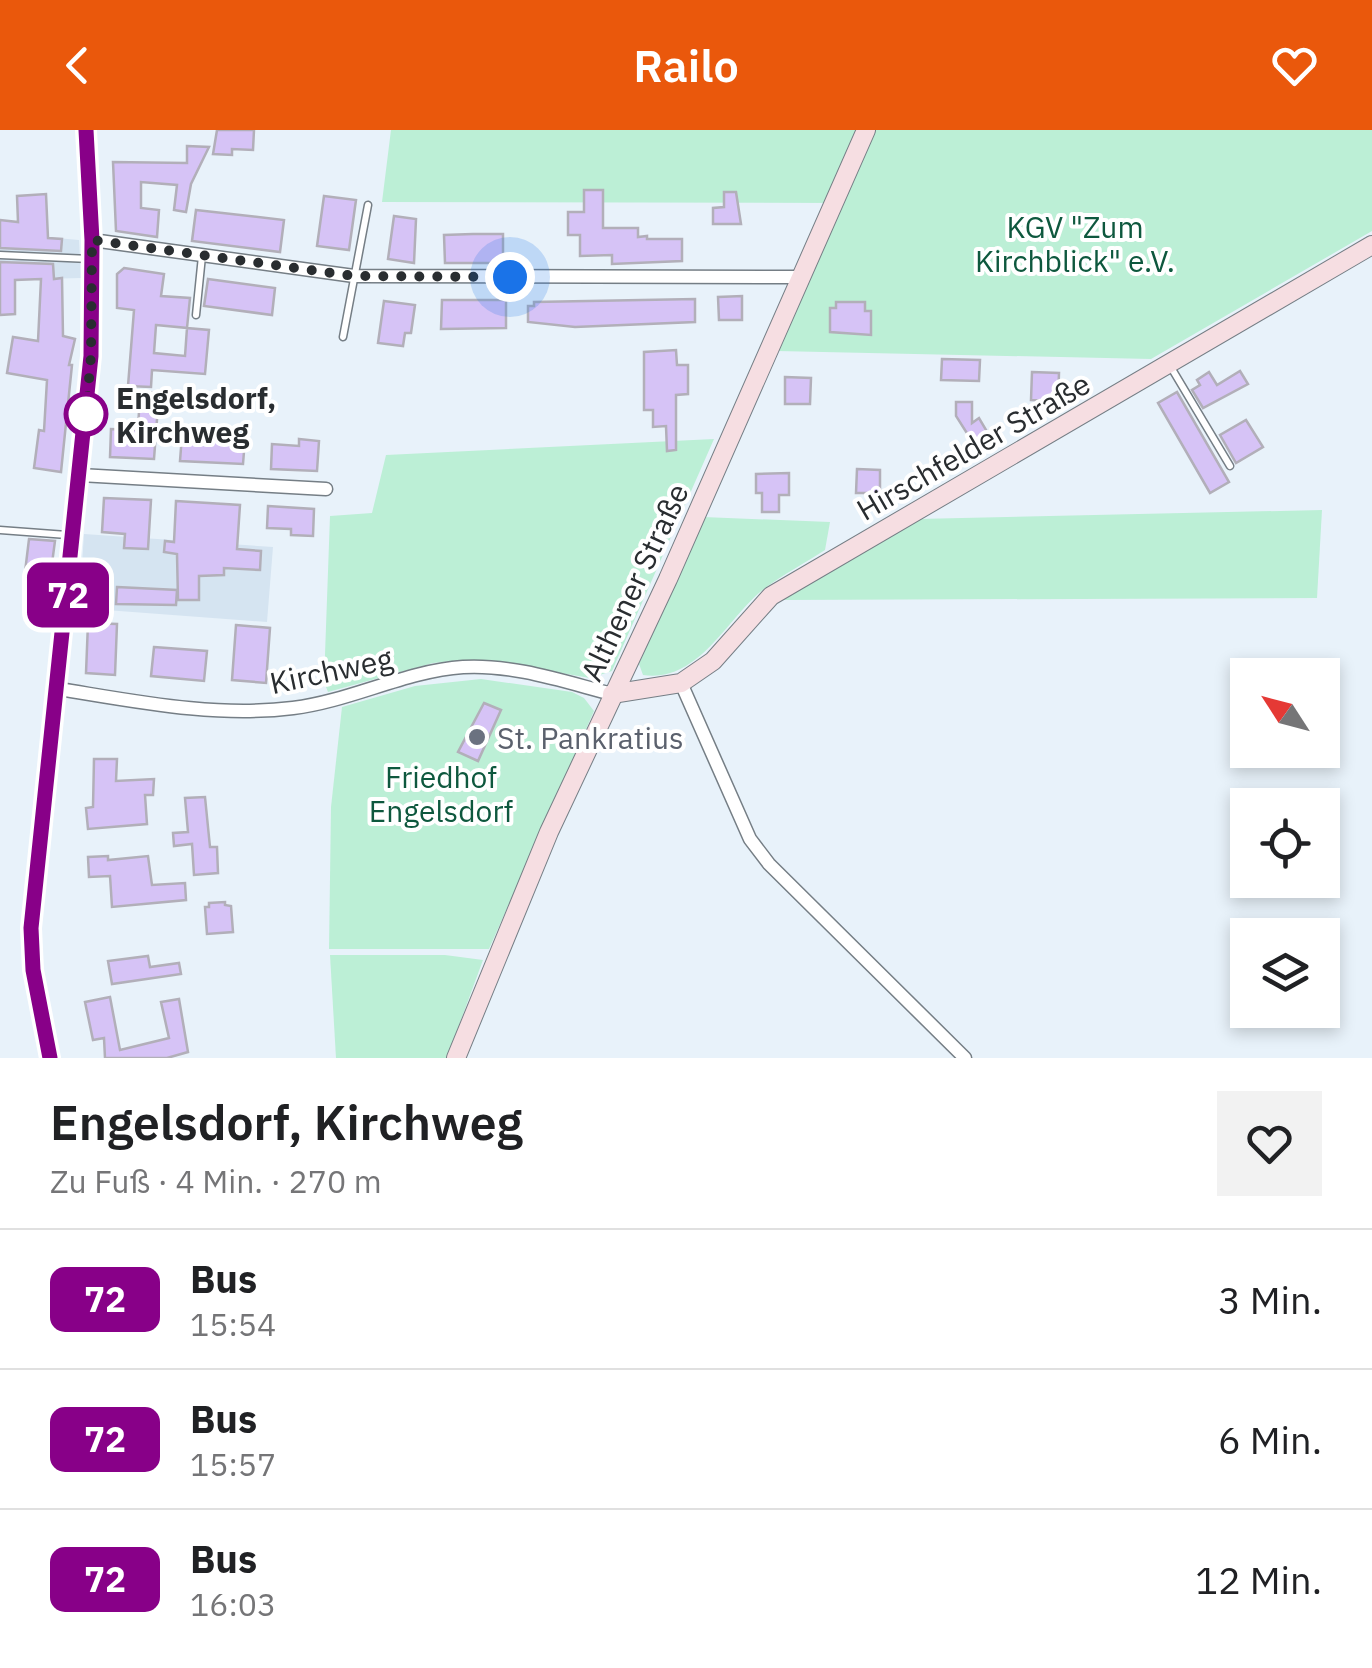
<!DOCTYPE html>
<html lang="de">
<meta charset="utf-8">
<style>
body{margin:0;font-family:"IBM Plex Sans",sans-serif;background:#f2f2f2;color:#202124;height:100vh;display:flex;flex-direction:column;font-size:38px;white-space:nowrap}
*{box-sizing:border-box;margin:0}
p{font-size:32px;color:#757577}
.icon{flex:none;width:55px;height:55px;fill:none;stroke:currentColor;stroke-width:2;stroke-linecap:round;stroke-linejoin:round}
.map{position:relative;height:928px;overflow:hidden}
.details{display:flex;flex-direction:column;background:#fff;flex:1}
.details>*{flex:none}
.badge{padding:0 20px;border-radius:15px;font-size:35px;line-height:65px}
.needle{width:65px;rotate:306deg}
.fabs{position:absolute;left:1230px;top:528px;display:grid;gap:20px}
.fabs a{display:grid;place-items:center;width:110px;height:110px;border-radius:0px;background:#fff;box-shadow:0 5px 15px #0003;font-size:50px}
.you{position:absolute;width:50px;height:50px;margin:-25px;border:8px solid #fff;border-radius:50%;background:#1a73e8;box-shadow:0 0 0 15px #1a73e833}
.map>.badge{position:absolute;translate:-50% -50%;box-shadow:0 0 0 5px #fff}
.round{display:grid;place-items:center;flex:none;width:105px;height:105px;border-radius:0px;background:#f2f2f2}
.summary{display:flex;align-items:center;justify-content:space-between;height:170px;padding:0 50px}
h1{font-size:48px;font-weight:600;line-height:75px}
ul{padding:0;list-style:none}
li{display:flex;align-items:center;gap:30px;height:140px;padding:0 50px;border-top:2px solid #e0e0e0}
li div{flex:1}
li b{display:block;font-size:38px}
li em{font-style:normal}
li .badge{min-width:110px;font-weight:700;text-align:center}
header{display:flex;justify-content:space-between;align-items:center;height:130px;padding:0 50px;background:#ea580c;color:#fff;font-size:45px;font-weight:600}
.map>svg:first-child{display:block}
.built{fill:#d5e4f1}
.green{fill:#bcefd6}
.building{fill:#d6c3f6;stroke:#b2afb9;stroke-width:2.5;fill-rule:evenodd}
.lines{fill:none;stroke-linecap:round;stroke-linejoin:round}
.lane-casing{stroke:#757e85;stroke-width:9}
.street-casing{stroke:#757e85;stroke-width:15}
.secondary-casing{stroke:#757e85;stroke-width:20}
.lane{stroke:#fff;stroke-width:6}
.street{stroke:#fff;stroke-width:12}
.secondary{stroke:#f6dee2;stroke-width:18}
.line-casing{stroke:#fff;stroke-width:22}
.line{stroke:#808;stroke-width:15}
.walk{stroke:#292d30;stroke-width:10;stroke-dasharray:0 18}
.stop-dot{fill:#fff;stroke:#808;stroke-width:5}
.worship-dot{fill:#6b7280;stroke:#fff;stroke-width:4}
.labels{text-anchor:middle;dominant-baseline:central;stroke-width:8;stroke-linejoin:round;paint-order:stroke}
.park-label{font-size:30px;fill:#0e583e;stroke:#fff}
.stop-label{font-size:30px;font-weight:bold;fill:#292d30;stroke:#fff;text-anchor:start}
.street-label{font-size:30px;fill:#292d30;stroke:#fff}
.worship-label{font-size:30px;fill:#5b616d;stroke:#fff;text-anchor:start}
</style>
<header><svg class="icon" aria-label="back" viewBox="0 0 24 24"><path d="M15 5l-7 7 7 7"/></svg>Railo<svg class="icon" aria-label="heart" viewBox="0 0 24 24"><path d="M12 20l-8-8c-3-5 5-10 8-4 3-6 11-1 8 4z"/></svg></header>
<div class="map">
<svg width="1372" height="928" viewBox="0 0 1372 928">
<rect width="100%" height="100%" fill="#e8f2fa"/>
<g class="built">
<path d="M0,103l79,7 2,38 -81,2z"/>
<path d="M84,404l189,13 -6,75 -188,-14z"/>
</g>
<g class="green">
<path d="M391,0h981v101l-221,128 -374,-8 64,-148 -459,-1z"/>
<path d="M714,309l-102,232 -22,7 -105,-18h-23l-29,3 -105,29 -4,-10 6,-166 42,-3 14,-58z"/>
<path d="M1322,380l-5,88 -535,2 135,-81z"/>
<path d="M703,387l127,5 -5,28c-20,13 -41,24 -60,38 -38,29 -65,95 -122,87l-4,-11z"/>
<path d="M481,549l91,13 12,6 10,13 -105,238h-160l2,-142 11,-100 73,-21z"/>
<path d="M330,825h115l38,5 -36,98h-111z"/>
</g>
<g class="building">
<path d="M217,0h37l-1,20 -21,-1v6l-19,-1z"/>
<path d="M187,16l22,1 -18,37 -5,28 -12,-2 3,-25 -36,-3v26l18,2 -2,27 -41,-6 -3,-69 74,1z"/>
<path d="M584,60h19v38h35v9l9,-1v3h35v22l-70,3v-9l-32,1v-21h-12v-23h16z"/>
<path d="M724,62h12l5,32h-28v-16l11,-1z"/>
<path d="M46,64l2,44 14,1 -1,12 -61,-3v-28l18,2 -1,-26z"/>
<path d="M324,66l32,4 -7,50 -32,-4z"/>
<path d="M196,80l88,10 -4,32 -88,-11z"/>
<path d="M394,86l22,3 -2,44 -26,-4z"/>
<path d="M473,104h30v29h-58l-1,-28z"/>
<path d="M0,132l53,2 1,15 8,-1 1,58 12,3 -6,26h3l-11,107 -27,-4 5,-38 5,1 3,-51 -40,-7 6,-36 25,4 3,-62 -26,1v34l-15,1z"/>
<path d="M124,138l40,6 -3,22 29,2 -3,30 22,2 -4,44 -53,-4 -1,17 -23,-1 6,-76 -17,-2v-34zM156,195l31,3 -2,28 -31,-3z"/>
<path d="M208,149l67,9 -3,27 -68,-9z"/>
<path d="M742,166v24h-23l-1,-23z"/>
<path d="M695,169v23l-120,5 -47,-5v-16h6v-4z"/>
<path d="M442,170h64v28l-65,1z"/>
<path d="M384,171l31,4 -4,28h-6l-2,13 -25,-3z"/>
<path d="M836,172h29v9h6v24l-41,-3v-24h6z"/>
<path d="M676,220l1,15h11v29l-12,1v55l-9,1 -1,-25 -13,1v-17h-9v-58z"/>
<path d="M942,229l38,1 -1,21 -38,-1z"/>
<path d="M1240,241l8,13 -45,24 -11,-18 8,-5 -3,-5 12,-8 8,13z"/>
<path d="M1032,242l27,1 -1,28 -27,-1z"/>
<path d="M785,247l26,1 -1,26h-25z"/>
<path d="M140,262l19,1 -5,66 -44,-2 1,-28 27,1z"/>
<path d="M1177,262l52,90 -19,11 -52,-90z"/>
<path d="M956,272h16v21l7,-5 13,22 -15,9 -21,-33z"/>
<path d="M1246,290l17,27 -27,16 -16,-28z"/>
<path d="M182,305l63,4 -2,25 -63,-3z"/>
<path d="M299,309l20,2 -2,30 -46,-2 1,-25 27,2z"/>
<path d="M857,339l23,1v23h-24z"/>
<path d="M789,343v22h-10v17h-17v-19h-6v-19z"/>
<path d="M104,368l47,2 -3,49 -24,-1 1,-14 -23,-2z"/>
<path d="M176,371l64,4 -3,44 24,2 -1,19 -36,-2v7l-25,1v24h-21l-1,-46 -13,-2 1,-11 9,1z"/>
<path d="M268,376l46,3 -1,27 -22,-1v-6l-24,-1z"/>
<path d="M29,409l26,2 -6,45 -15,-1 2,-12 -11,-1z"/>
<path d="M117,457l60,3 -1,15 -60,-1z"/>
<path d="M88,493l29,1 -2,51 -29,-2z"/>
<path d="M236,495l34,3 -4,55 -34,-3z"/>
<path d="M154,517l53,4 -3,30 -53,-5z"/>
<path d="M484,573l17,7 -23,51 -20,-9z"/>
<path d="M94,629h23l-1,22 38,-2 -1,16h-8l2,29 -59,5 -2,-21 7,-1z"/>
<path d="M205,667l5,50h7l1,26 -24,2 -2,-31 -18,2 -1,-13 15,-1 -3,-34z"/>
<path d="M108,726v4l40,-4 4,29 33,-2 1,17 -74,7 -2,-31 -21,1 -1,-20z"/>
<path d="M225,772v3l6,1 2,26 -26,2 -2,-27h4v-4z"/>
<path d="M148,826l2,11 29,-4 2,11 -69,10 -4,-23z"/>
<path d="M110,867l10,53 49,-12 -8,-36 18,-3 9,53 -21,6h-62l-1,-20 -11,2 -8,-38z"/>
</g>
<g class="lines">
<defs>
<g id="lane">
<path d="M0,125l90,4"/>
<path d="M196,185l6,-59"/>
<path d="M343,207l25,-132"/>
<path d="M1169,234l61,102"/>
<path d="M0,400l67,5"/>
</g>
<g id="street">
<path d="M92,110l262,36 446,1"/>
<path d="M80,345l246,14"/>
<path d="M681,553l69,156 19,25 196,194"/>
<path d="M59,559c75,12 157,29 234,19 58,-7 112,-37 170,-41 50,-3 102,15 149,27"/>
</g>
<g id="secondary">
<path d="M612,564l69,-11 32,-22 58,-65 601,-351"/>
<path d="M50,928l-17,-89 -2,-41 60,-572 1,-116 -6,-110"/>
<path d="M456,928l93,-226 119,-253 198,-449"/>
</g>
</defs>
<use href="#lane" class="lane-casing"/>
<use href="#street" class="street-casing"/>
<use href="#secondary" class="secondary-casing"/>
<use href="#lane" class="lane"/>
<use href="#street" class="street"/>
<use href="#secondary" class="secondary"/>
</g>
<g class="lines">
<defs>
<path id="line" d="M50,928l-17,-88 -2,-42 60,-572 1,-116 -6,-110"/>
</defs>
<use href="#line" class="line-casing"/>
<use href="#line" class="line"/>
<path class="walk" d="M86,284l5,-58 1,-116 262,36 156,1"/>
</g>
<circle class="stop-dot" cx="86" cy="284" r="20"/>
<circle class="worship-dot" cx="477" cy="607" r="10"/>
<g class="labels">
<g class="park-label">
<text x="1075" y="96">KGV "Zum<tspan x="1075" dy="34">Kirchblick" e.V.</tspan></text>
<text x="441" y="646">Friedhof<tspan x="441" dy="34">Engelsdorf</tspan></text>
</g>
<g class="stop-label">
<text x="116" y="267">Engelsdorf,<tspan x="116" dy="34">Kirchweg</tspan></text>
</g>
<g class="street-label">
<text transform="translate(973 316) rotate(-30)">Hirschfelder Straße</text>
<text transform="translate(634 452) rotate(-65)">Althener Straße</text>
<text transform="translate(331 540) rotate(-12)">Kirchweg</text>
</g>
<g class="worship-label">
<text x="497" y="607">St. Pankratius</text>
</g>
</g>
</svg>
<div class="fabs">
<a><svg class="needle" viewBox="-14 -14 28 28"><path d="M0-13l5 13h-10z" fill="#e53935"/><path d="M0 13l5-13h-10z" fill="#757577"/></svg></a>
<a><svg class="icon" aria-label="locate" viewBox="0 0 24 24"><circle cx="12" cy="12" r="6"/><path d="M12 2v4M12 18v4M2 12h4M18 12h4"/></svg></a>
<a><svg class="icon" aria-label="layers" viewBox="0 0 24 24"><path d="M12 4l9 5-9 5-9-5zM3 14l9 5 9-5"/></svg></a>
</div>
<div class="you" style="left:510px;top:147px"></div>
<b class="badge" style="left:68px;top:465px;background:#808;color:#fff">72</b>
</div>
<section class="details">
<div class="summary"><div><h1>Engelsdorf, Kirchweg</h1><p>Zu Fuß · 4 Min. · 270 m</p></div><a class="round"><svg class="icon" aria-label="heart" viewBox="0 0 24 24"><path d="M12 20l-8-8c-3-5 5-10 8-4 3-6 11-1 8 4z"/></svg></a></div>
<ul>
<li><span class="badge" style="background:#808;color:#fff">72</span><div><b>Bus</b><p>15:54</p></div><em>3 Min.</em></li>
<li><span class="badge" style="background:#808;color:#fff">72</span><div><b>Bus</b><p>15:57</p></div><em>6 Min.</em></li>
<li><span class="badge" style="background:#808;color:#fff">72</span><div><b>Bus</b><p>16:03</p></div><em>12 Min.</em></li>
</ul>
</section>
